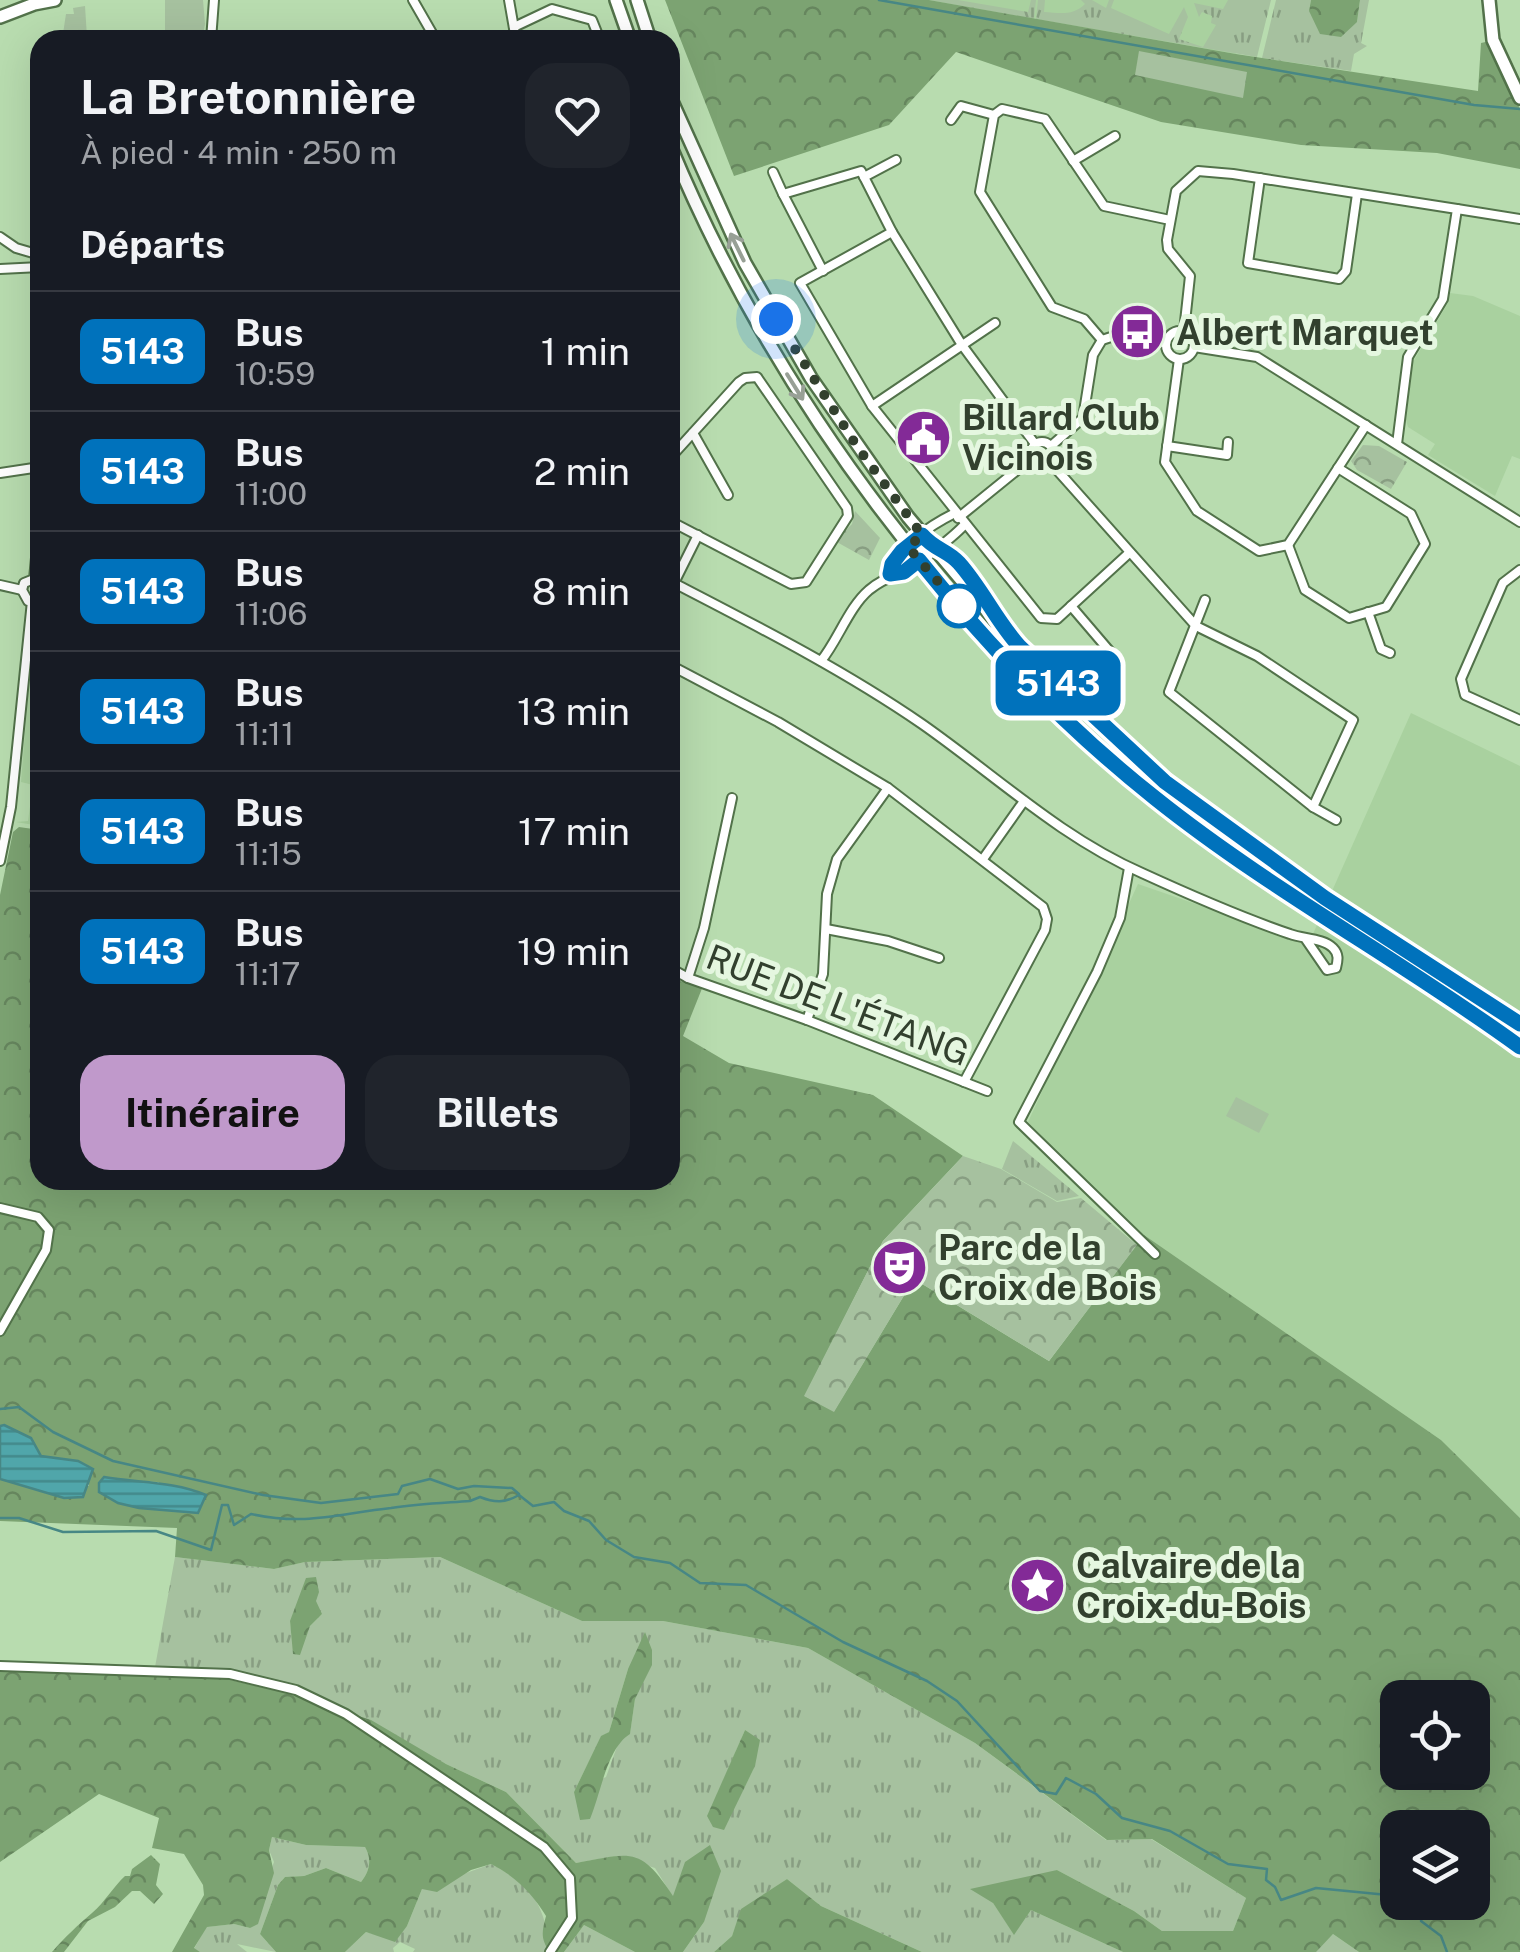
<!DOCTYPE html>
<html lang="fr">
<meta charset="utf-8">
<style>
body{margin:0;font-family:"Public Sans",sans-serif;background:#20242c;color:#f1f3f6;height:100vh;display:flex;flex-direction:column;font-size:38px;white-space:nowrap}
*{box-sizing:border-box;margin:0}
p{font-size:32px;color:#9ea1a6}
.icon{flex:none;width:55px;height:55px;fill:none;stroke:currentColor;stroke-width:2;stroke-linecap:round;stroke-linejoin:round}
.map{position:relative;flex:1;overflow:hidden}
.side{position:absolute;left:30px;top:30px;width:650px;height:1160px;display:flex;flex-direction:column;background:#171b24;border-radius:30px;box-shadow:0 10px 40px #0002}
.side>*{flex:none}
.badge{padding:0 20px;border-radius:15px;font-size:35px;line-height:65px}
.tools{position:absolute;left:1380px;top:1680px;display:grid;gap:20px}
.tools a{display:grid;place-items:center;width:110px;height:110px;border-radius:20px;background:#171b24;box-shadow:0 10px 40px #0002;font-size:50px}
.you{position:absolute;width:50px;height:50px;margin:-25px;border:8px solid #fff;border-radius:50%;background:#1a73e8;box-shadow:0 0 0 15px #1a73e833}
.map>.badge{position:absolute;translate:-50% -50%;box-shadow:0 0 0 5px #fff}
h2{padding:0 50px;font-size:38px;line-height:90px}
.round{display:grid;place-items:center;flex:none;width:105px;height:105px;border-radius:30px;background:#20242c}
.summary{display:flex;align-items:center;justify-content:space-between;height:170px;padding:0 50px}
h1{font-size:48px;font-weight:700;line-height:75px}
.action{display:flex;gap:20px;margin-top:auto;padding:20px 50px}
.action a{flex:1;height:115px;border-radius:30px;background:#c099cb;color:#111;font-size:40px;font-weight:700;line-height:115px;text-align:center}
.action a+a{background:#20242c;color:#f1f3f6}
ul{padding:0;list-style:none}
li{display:flex;align-items:center;gap:30px;height:120px;padding:0 50px;border-top:2px solid #363941}
li div{flex:1}
li b{display:block;font-size:38px}
li em{font-style:normal}
li .badge{min-width:110px;font-weight:700;text-align:center}
.map>svg:first-child{display:block}
.built{fill:#a9d19f}
.grass{fill:url(#grass-tufts);fill-rule:evenodd}
.forest{fill:url(#forest-crowns);fill-rule:evenodd}
.park{fill:url(#park-crowns)}
.garden{fill:#a6c19f}
.water{fill:url(#water-rules);stroke:#478785;stroke-width:2.5}
.lines{fill:none;stroke-linecap:round;stroke-linejoin:round}
.stream{stroke:#478785;stroke-width:2.5}
.street-casing{stroke:#52724a;stroke-width:12}
.secondary-casing{stroke:#52724a;stroke-width:16}
.street{stroke:#fff;stroke-width:8}
.secondary{stroke:#fff;stroke-width:11}
.oneway{stroke:#98a096}
.line-casing{stroke:#fff;stroke-width:22}
.line{stroke:#0072bc;stroke-width:15}
.walk{stroke:#32402e;stroke-width:10;stroke-dasharray:0 18}
.stop-dot{fill:#fff;stroke:#0072bc;stroke-width:5}
.labels{text-anchor:middle;dominant-baseline:central;stroke-width:10;stroke-linejoin:round;paint-order:stroke}
.poi-label{font-size:35px;font-weight:bold;fill:#32402e;stroke:#e5f7e0;text-anchor:start}
.street-label{font-size:35px;fill:#32402e;stroke:#e5f7e0}
</style>
<div class="map">
<svg width="1520" height="1952" viewBox="0 0 1520 1952">
<defs>
<pattern id="grass-tufts" width="24" height="20" patternUnits="userSpaceOnUse" patternTransform="scale(2.5)"><rect width="24" height="20" fill="#a6c19f"/><path d="M3 7l-1-3M5 7V3M7 7l1-3M15 17l-1-3M17 17v-4M19 17l1-3" fill="none" stroke="#889e82"/></pattern>
<pattern id="forest-crowns" width="20" height="18" patternUnits="userSpaceOnUse" patternTransform="scale(2.5)"><rect width="20" height="18" fill="#7ca372"/><path d="M2 6a3 3 0 1 1 6 0M12 15a3 3 0 1 1 6 0" fill="none" stroke="#66865e"/></pattern>
<pattern id="park-crowns" width="20" height="18" patternUnits="userSpaceOnUse" patternTransform="scale(2.5)"><rect width="20" height="18" fill="#a6c19f"/><path d="M2 6a3 3 0 1 1 6 0M12 15a3 3 0 1 1 6 0" fill="none" stroke="#889e82"/></pattern>
<pattern id="water-rules" width="6" height="5" patternUnits="userSpaceOnUse" patternTransform="scale(2.5)"><rect width="6" height="5" fill="#50a6aa"/><path d="M0 2.5h6" fill="none" stroke="#43898b"/></pattern>
</defs>
<rect width="100%" height="100%" fill="#b8dcaf"/>
<g class="built">
<path d="M929,0h322l-15,54z"/>
<path d="M1450,293l23,3 47,20v143l-8,-3 -17,40 -67,-41 7,-11 -27,-17 -2,-7 7,-58 35,-59z"/>
<path d="M30,671l10,1v154l-24,-4 12,-1 5,-36 -12,-3z"/>
<path d="M1411,713l109,53v752l-79,-78 -297,-205 -116,-113 110,-238 171,59z"/>
</g>
<g class="grass">
<path d="M929,0h29l70,12 3,-12h5l-2,19z"/>
<path d="M1038,0h7l-1,12c16,1 29,4 41,-8l-4,-4h11l14,8 3,-8h5l-3,8 58,26 15,-27 4,10 -9,22 24,8 13,-22 -5,-2 1,-7 -10,-4 -3,5 -5,-14 29,6 5,-9h43l-14,57 -221,-38z"/>
<path d="M1276,0h35l-2,11 48,11 3,-22h9l-8,43 6,3 -13,8 -3,17 -89,-13z"/>
<path d="M1013,1141l5,4 61,51 -22,5 -55,-32z"/>
<path d="M175,1557l99,12 31,-7 135,-5 142,64h81l145,27 167,95 131,97 45,-1 95,59 -13,33h-71l-28,-20 -77,-41 -64,33 21,31 17,-24 92,42h-201l-101,-46 -34,-27 -45,30 -10,27 -18,16h-31l21,-30 -31,-25 -18,-29 -39,-12 -40,7 -70,-71 -60,-28 -159,-71 -132,-26zM322,1614l-12,12 -16,28 -4,-33zM628,1669l7,30 -5,34 -11,8 -13,36 -32,15 27,-55 8,-5zM745,1730l10,36 -12,24 -35,26z"/>
<path d="M272,1837l34,8 59,2c7,12 5,24 -4,35l-35,-14 -22,8 -19,1 -7,8 -18,49 16,18 -39,-8 10,8h-47l-6,-3 12,-22 28,-3 16,4 24,-66 -5,-12z"/>
<path d="M491,1864c43,22 54,42 59,88h-137l2,-3 -15,-7 -7,6 1,4h-49l21,-20 11,3 30,-9 15,-37z"/>
<path d="M584,1925l51,27h-71z"/>
<path d="M1333,1934l26,18h-45z"/>
</g>
<g class="forest">
<path d="M665,0h264l307,54 242,37 3,-48 9,-2 30,68v60l-83,-16 -136,-8 -140,-23 -205,-70 -67,73 -155,51z"/>
<path d="M1311,0h49l-3,22 -16,15 -21,-3 -11,-23z"/>
<path d="M19,827l21,3v350h630v-201l33,7 -20,50 46,27 144,32 90,61 -80,85 -78,155 29,15 80,-132 135,82 95,-126 297,205 79,78v434h-161l-26,-18 -17,18h-193l-92,-42 -17,25 -21,-32 -23,-14 87,-19 77,41 28,20h71l13,-33 -94,-59 -45,1 -132,-97 -167,-95 -145,-27h-81l-142,-64 -135,5 -31,7 -99,-12 2,-29 -177,-7v-42l21,5 68,2v-10l-11,-15 -37,-5 -37,-31 -4,1v-531l13,-63zM130,1481l28,1 40,31 -59,-5zM1398,1698h74v74h-74zM1398,1828h74v74h-74z"/>
<path d="M316,1577l3,15 -3,9 6,13 -12,12 -10,29 -7,-1 -3,-33 16,-43z"/>
<path d="M645,1632l7,18v15l-17,34 -5,35c-23,14 -29,59 -40,85l-10,1 -6,-28 27,-56 8,-4 19,-63z"/>
<path d="M0,1669l226,10 61,14 84,27 75,44 60,28 70,71c56,-10 64,-17 97,33l12,-34 25,-17 11,26 -17,51 -21,30h-48l-51,-27 -20,27h-14c-10,-13 -8,-21 -4,-36 -14,-23 -31,-40 -55,-52l-20,6 -34,22 -15,-3 -15,37 -12,16 -29,-10 -21,20h-69l-16,-18 18,-49 7,-8 19,-1 22,-8 35,14c9,-11 11,-23 4,-35l-59,-2 -34,-8 -3,13 5,23 -16,51 -8,4 -16,-4 -27,3 -13,21 6,4h-28l32,-57 -1,-10 -19,-31 -32,-6 7,-30 -60,-24 -99,68z"/>
<path d="M745,1730l15,10 -5,26 -31,64 -11,-3 -6,-11z"/>
<path d="M151,1855l9,9 -4,21 7,9 -9,10 -14,-13h-8l-17,16 -27,14 -24,31h-12c14,-16 25,-26 40,-39 13,-11 21,-26 33,-37h5l2,-7z"/>
<path d="M787,1879l34,27 101,46h-208l18,-16 9,-27z"/>
</g>
<g class="park">
<path d="M1363,445l16,1 28,16 -16,27 -34,-19 -6,-9z"/>
<path d="M855,511l25,27 -11,22 -34,-19 17,-17z"/>
<path d="M963,1156l38,13 56,33 24,-4 56,47 -88,116 -135,-82 -80,133 -30,-16 79,-155z"/>
</g>
<g class="garden">
<path d="M165,0h38l2,24 -3,16h-37z"/>
<path d="M85,6l2,31h21v3h-46l4,-26h8l-1,-6z"/>
<path d="M1139,51l108,21 -4,26 -108,-23z"/>
<path d="M1236,1097l33,17 -10,19 -33,-17z"/>
</g>
<g class="water">
<path d="M4,1425l27,13 10,18 37,5 15,8 -10,28 -19,1 -64,-19v-53z"/>
<path d="M104,1477c34,6 69,4 102,18l-8,18 -59,-5 -21,-5 -19,-11v-9z"/>
</g>
<g class="lines">
<g class="stream">
<path d="M879,0l595,105 46,4"/>
<path d="M0,1409l19,-2 34,25 60,29 150,34 58,8 77,-9 4,-8 28,-7 28,10 16,-3 38,2 7,6"/>
<path d="M0,1518h19l44,14 93,-1 55,19 11,-45h6l6,20 17,-11c55,12 86,0 140,-6 26,-4 52,-5 79,-7l10,-4c15,6 25,6 39,-2l14,11 21,-4 10,9 25,10 17,19 28,17 36,6 30,20 46,2 97,57 84,39 30,20 83,90 16,3 10,-16 30,16 26,24 48,13 58,33 39,5 -1,11 9,7 6,13 35,-12 82,8"/>
<path d="M1426,1902l-5,19 20,15 6,16"/>
</g>
<defs>
<g id="street">
<path d="M413,0l23,40"/>
<path d="M509,0l7,40"/>
<path d="M514,27l38,-18 40,11 8,20"/>
<path d="M211,40l3,-40"/>
<path d="M951,120l10,-14 33,9"/>
<path d="M1073,161l42,-25"/>
<path d="M773,172l10,22"/>
<path d="M864,177l32,-17"/>
<path d="M1260,178l-12,85 91,16 7,-8 11,-77"/>
<path d="M1457,209l63,10"/>
<path d="M892,232l-92,51 72,123 169,212 16,1 71,-65"/>
<path d="M0,237l16,11 24,7"/>
<path d="M0,269l40,-2"/>
<path d="M823,271l-40,-77 78,-23 31,61 70,113 73,99"/>
<circle cx="1180" cy="345" r="14"/>
<path d="M1184,331l6,-55 -22,-27 -1,-9 9,-49 22,-20 35,3 224,35 -14,90 -35,58 -11,87"/>
<path d="M1102,340l-18,-21 -32,-12 -72,-115 14,-77 8,-6 43,10 59,87 66,14"/>
<path d="M1194,347l63,10 263,165"/>
<path d="M1179,359l-14,103 32,49 62,40 29,-6 78,-120"/>
<path d="M872,406l123,-83"/>
<path d="M693,433l35,62"/>
<circle cx="1042" cy="453" r="11"/>
<path d="M1051,446l32,-28 10,-63 9,-15 15,-5 48,8"/>
<path d="M1167,446l60,9 1,-13"/>
<path d="M670,458l69,-76 6,-4 12,-1 90,131 1,8 -42,66 -15,2 -121,-63"/>
<path d="M1049,461l147,165 61,30 96,64 -40,87 -144,-115 36,-92"/>
<path d="M0,473l40,-6"/>
<path d="M40,515l-6,64 -10,4 -2,7 6,11 12,-2"/>
<path d="M958,518l74,-60"/>
<path d="M1288,545l17,45 44,28 37,-11 39,-63 -14,-30 -73,-46"/>
<path d="M1520,570l-17,13 -42,96 4,16 55,25"/>
<path d="M890,575c6,-28 41,-50 65,-62"/>
<path d="M670,581c85,44 172,88 252,143 73,51 138,113 220,149 48,22 98,44 148,61 13,5 33,4 43,14 6,6 5,12 3,20l-9,2 -22,-32"/>
<path d="M674,583l24,-48"/>
<path d="M0,585l22,5"/>
<path d="M1071,606l41,48"/>
<path d="M1368,612l13,37 9,4"/>
<path d="M821,661c17,-21 28,-54 48,-71 15,-12 20,-11 35,-18 11,-5 53,-38 61,-48"/>
<path d="M670,665l108,57 110,66 155,119 4,12 -2,11 -81,152"/>
<path d="M1313,807l23,13"/>
<path d="M983,859l41,-58"/>
<path d="M0,861l11,-54 21,-206"/>
<path d="M1129,868l-9,50 -23,54 -78,150 136,132"/>
<path d="M826,929l62,12 51,17"/>
<path d="M670,968l18,10 119,42 180,71"/>
<path d="M688,978l16,-50 28,-130"/>
<path d="M807,1020l16,-46 4,-80 10,-35 51,-71"/>
<path d="M0,1208l38,9 11,13 -3,20 -46,81"/>
<path d="M0,1666l230,8 66,16 50,24 198,133 26,31 2,40 -22,34"/>
</g>
<g id="secondary">
<path d="M616,0l14,40"/>
<path d="M637,0l13,40"/>
<path d="M1489,0l4,40 27,58"/>
<path d="M0,17l34,-13 21,-4"/>
<path d="M670,97l75,166 66,115 97,139 91,108 166,157 160,116 195,126"/>
<path d="M670,145c77,185 188,352 323,499 51,55 105,111 164,156 77,58 157,111 237,163 42,28 86,54 126,84"/>
</g>
</defs>
<use href="#street" class="street-casing"/>
<use href="#secondary" class="secondary-casing"/>
<use href="#street" class="street"/>
<use href="#secondary" class="secondary"/>
</g>
<defs><path id="oneway-shaft" d="M-6 0H5M1.5-3L5.5 0L1.5 3" fill="none" stroke-width="1.6" stroke-linecap="round" stroke-linejoin="round" transform="scale(2.5)"/></defs>
<g class="oneway">
<use href="#oneway-shaft" transform="translate(737 247) rotate(-116)"/>
<use href="#oneway-shaft" transform="translate(795 387) rotate(58)"/>
</g>
<g class="lines">
<defs>
<path id="line" d="M1520,1024l-195,-126 -160,-116 -145,-135c-24,-26 -37,-57 -61,-84 -12,-13 -24,-13 -37,-28l-20,16 -10,13 -2,10 14,-2 15,-12c69,86 149,169 236,238 115,92 246,162 365,249"/>
</defs>
<use href="#line" class="line-casing"/>
<use href="#line" class="line"/>
<path class="walk" d="M776,319l82,129 64,87 -14,12 51,59"/>
</g>
<defs>
<symbol id="bus-disc" viewBox="-11 -11 22 22"><circle r="9.5" fill="#832a97" stroke="#e5f7e0"/><path d="M-5-6H5V4H4V6H2V4H-2V6H-4V4H-5ZM-3.5-4V0h7V-4ZM-3.5 1.2v1.5H-2V1.2ZM2 1.2v1.5H3.5V1.2Z" fill="#fff"/></symbol>
<symbol id="civic-disc" viewBox="-11 -11 22 22"><circle r="9.5" fill="#832a97" stroke="#e5f7e0"/><path d="M-.6-6.5H3V-4.5H.6V-3L4-1V1h2V6H-6V1h2V-1L-.6-3ZM-1.2 2.5V6h2.4V2.5Z" fill="#fff"/></symbol>
<symbol id="theatre-disc" viewBox="-11 -11 22 22"><circle r="9.5" fill="#832a97" stroke="#e5f7e0"/><path d="M-5-5.5Q0-4 5-5.5V0Q5 5 0 6Q-5 5-5 0ZM-3.3-2.5H-1v1.5H-3.3ZM1-2.5H3.3v1.5H1ZM-2.8 1Q0 5.5 2.8 1Z" fill="#fff"/></symbol>
<symbol id="sight-disc" viewBox="-11 -11 22 22"><circle r="9.5" fill="#832a97" stroke="#e5f7e0"/><path d="M0-6L1.8-2.2L6-1.7L2.9 1.2L3.7 5.4L0 3.3L-3.7 5.4L-2.9 1.2L-6-1.7L-1.8-2.2Z" fill="#fff"/></symbol>
</defs>
<g fill-rule="evenodd">
<use href="#bus-disc" x="1106" y="300" width="63" height="63"/>
<use href="#civic-disc" x="892" y="406" width="63" height="63"/>
<use href="#theatre-disc" x="868" y="1236" width="63" height="63"/>
<use href="#sight-disc" x="1006" y="1554" width="63" height="63"/>
</g>
<circle class="stop-dot" cx="959" cy="606" r="20"/>
<g class="labels">
<g class="poi-label">
<text x="1176" y="332">Albert Marquet</text>
<text x="962" y="417">Billard Club<tspan x="962" dy="40">Vicinois</tspan></text>
<text x="938" y="1247">Parc de la<tspan x="938" dy="40">Croix de Bois</tspan></text>
<text x="1076" y="1565">Calvaire de la<tspan x="1076" dy="40">Croix-du-Bois</tspan></text>
</g>
<g class="street-label">
<text transform="translate(838 1005) rotate(21)">RUE DE L'ÉTANG</text>
</g>
</g>
</svg>
<div class="tools">
<a><svg class="icon" aria-label="locate" viewBox="0 0 24 24"><circle cx="12" cy="12" r="6"/><path d="M12 2v4M12 18v4M2 12h4M18 12h4"/></svg></a>
<a><svg class="icon" aria-label="layers" viewBox="0 0 24 24"><path d="M12 4l9 5-9 5-9-5zM3 14l9 5 9-5"/></svg></a>
</div>
<div class="you" style="left:776px;top:319px"></div>
<b class="badge" style="left:1058px;top:683px;background:#0072bc;color:#fff">5143</b>
<section class="side">
<div class="summary"><div><h1>La Bretonnière</h1><p>À pied · 4 min · 250 m</p></div><a class="round"><svg class="icon" aria-label="heart" viewBox="0 0 24 24"><path d="M12 20l-8-8c-3-5 5-10 8-4 3-6 11-1 8 4z"/></svg></a></div>
<h2>Départs</h2>
<ul>
<li><span class="badge" style="background:#0072bc;color:#fff">5143</span><div><b>Bus</b><p>10:59</p></div><em>1 min</em></li>
<li><span class="badge" style="background:#0072bc;color:#fff">5143</span><div><b>Bus</b><p>11:00</p></div><em>2 min</em></li>
<li><span class="badge" style="background:#0072bc;color:#fff">5143</span><div><b>Bus</b><p>11:06</p></div><em>8 min</em></li>
<li><span class="badge" style="background:#0072bc;color:#fff">5143</span><div><b>Bus</b><p>11:11</p></div><em>13 min</em></li>
<li><span class="badge" style="background:#0072bc;color:#fff">5143</span><div><b>Bus</b><p>11:15</p></div><em>17 min</em></li>
<li><span class="badge" style="background:#0072bc;color:#fff">5143</span><div><b>Bus</b><p>11:17</p></div><em>19 min</em></li>
</ul>
<div class="action"><a>Itinéraire</a><a>Billets</a></div>
</section>
</div>
